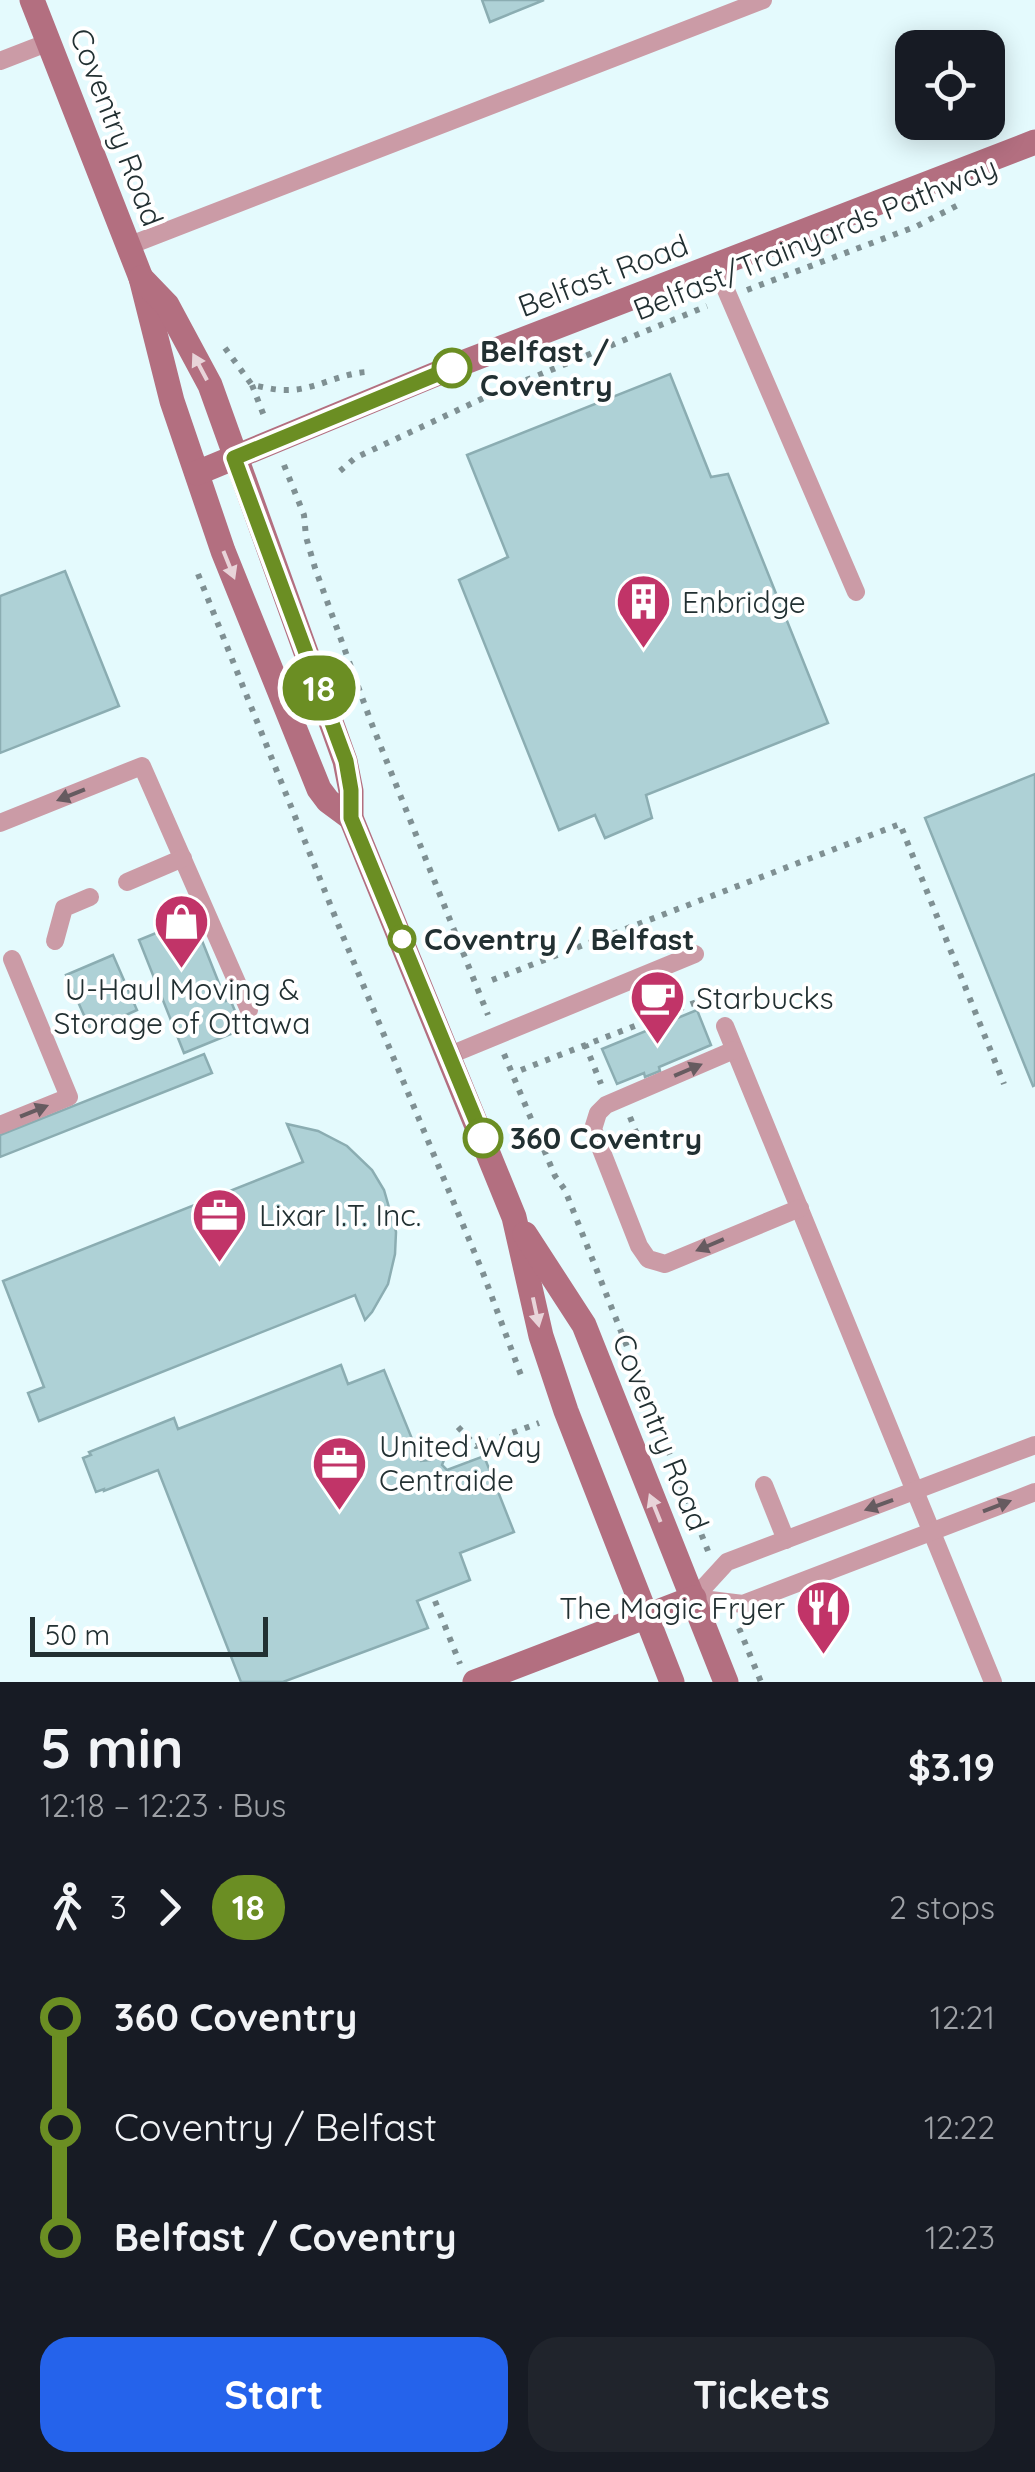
<!DOCTYPE html>
<meta charset="utf-8">
<style>
body{margin:0;font-family:Quicksand,sans-serif;background:#20242c;color:#f1f3f6;height:100vh;display:flex;flex-direction:column;font-size:38px;white-space:nowrap}
*{box-sizing:border-box;margin:0}
p{font-size:32px;color:#9ea1a6}
.icon{flex:none;width:55px;height:55px;fill:none;stroke:currentColor;stroke-width:2;stroke-linecap:round;stroke-linejoin:round}
.map{position:relative;height:1682px;overflow:hidden}
.side{display:flex;flex-direction:column;background:#171b24;flex:1}
.side>*{flex:none}
.badge{padding:0 20px;border-radius:32px;font-size:35px;line-height:65px}
.tools{position:absolute;left:895px;top:30px;display:grid;gap:20px}
.tools a{display:grid;place-items:center;width:110px;height:110px;border-radius:20px;background:#171b24;box-shadow:0 5px 25px #0003;font-size:50px}
.scale{position:absolute;left:30px;bottom:25px;width:238px;box-sizing:border-box;padding-left:10px;border:5px solid #223032;border-top:0;font-size:28px;line-height:35px;white-space:nowrap;color:#223032;-webkit-text-stroke:8px #fff;paint-order:stroke}
.map>.badge{position:absolute;translate:-50% -50%;box-shadow:0 0 0 5px #fff}
.legs{display:flex;align-items:center;gap:15px;height:110px;padding:0 40px;font-size:32px}
.legs p{margin-inline-start:auto}
.summary{display:flex;align-items:center;justify-content:space-between;height:170px;padding:0 40px}
h1{font-size:55px;font-weight:800;line-height:75px}
.button{display:flex;gap:20px;margin-top:auto;padding:20px 40px}
.button a{flex:1;height:115px;border-radius:30px;background:#2563eb;color:#fff;font-size:40px;font-weight:800;line-height:115px;text-align:center}
.button a+a{background:#20242c;color:#f1f3f6}
ul{padding:0 40px;list-style:none}
li{display:flex;align-items:center;gap:35px;height:110px;font-size:38px}
li i{display:grid;place-items:center;width:15px;height:100%;margin:0 12px;background:currentColor}
li i::after{content:'';width:25px;height:25px;margin:-12px;border:8px solid;border-radius:50%;background:#171b24}
li p{margin-inline-start:auto}
li:first-child i{background:linear-gradient(#0000 50%,currentColor 0)}
li:last-child i{background:linear-gradient(currentColor 50%,#0000 0)}
.map>svg:first-child{display:block}
.building{fill:#aed1d6;stroke:#8badb2;stroke-width:2.5}
.lines{fill:none;stroke-linecap:round;stroke-linejoin:round}
.path{stroke:#7f9093;stroke-width:6;stroke-dasharray:5 8;stroke-linecap:butt}
.lane{stroke:#cb9ba6;stroke-width:18}
.secondary{stroke:#b36f80;stroke-width:25}
.oneway{fill:#e8d4d9}
.oneway2{fill:#665b60}
.line-1-casing{stroke:#fff;stroke-width:22}
.line-1{stroke:#6b8e23;stroke-width:15}
.stop-1-dot{fill:#fff;stroke:#6b8e23;stroke-width:5}
.labels{text-anchor:middle;dominant-baseline:central;stroke-width:8;stroke-linejoin:round;paint-order:stroke}
.street-label{font-size:30px;fill:#223032;stroke:#fff}
.stop-label{font-size:30px;font-weight:bold;fill:#223032;stroke:#fff;text-anchor:start}
.poi-label{font-size:30px;fill:#223032;stroke:#fff;text-anchor:start}
</style>
<div class="map">
<svg width="1035" height="1682" viewBox="0 0 1035 1682">
<rect width="100%" height="100%" fill="#e4fafd"/>
<g class="building">
<path d="M482,0h62l-54,22z"/>
<path d="M670,374l41,103 17,-3 100,249 -182,72 6,23 -47,20 -10,-23 -36,15 -100,-250 49,-23 -41,-102z"/>
<path d="M65,571l54,135 -119,47v-157z"/>
<path d="M1035,774v311l-2,1 -108,-268z"/>
<path d="M193,918l33,83 4,-2 7,17 -4,2 5,13 -54,22 -45,-113z"/>
<path d="M113,955l24,55 -46,21 -25,-56z"/>
<path d="M697,1010l14,35 -52,22 1,4 -15,6 -1,-4 -27,11 -15,-35z"/>
<path d="M204,1054l8,19 -212,84v-22z"/>
<path d="M287,1124l31,7 29,15 25,24 12,20 12,42 -1,22 -7,30 -16,28 -7,8 -10,-25 -316,126 -11,-28 16,-6 -41,-106 300,-119z"/>
<path d="M341,1365l7,19 36,-14 37,91 9,-1 6,-15 12,5 -6,15 5,5 37,-14 30,76 -54,21 10,27 -53,21 11,27 -145,54h-42l-83,-212 -54,21v-2l-8,3 -13,-34 8,-3 -2,-3 85,-34 4,11z"/>
</g>
<g class="lines">
<g class="path">
<path d="M747,290l170,-64 45,-23"/>
<path d="M225,348l27,37c11,2 22,5 33,5 28,1 53,-16 81,-18"/>
<path d="M252,385l12,31"/>
<path d="M284,465l20,50 2,22 9,31 56,154 117,293"/>
<path d="M340,471l15,-13 135,-63 217,-89"/>
<path d="M198,574l144,360 141,339 39,105"/>
<path d="M492,980l408,-156 104,260"/>
<path d="M585,1044l16,40"/>
<path d="M504,1054l51,122 10,14 143,361"/>
<path d="M521,1070l191,-74"/>
<path d="M630,1117l6,15 16,13"/>
<path d="M458,1427l18,19 63,-23"/>
<path d="M435,1601l25,63"/>
<path d="M739,1628l22,54"/>
</g>
<g class="lane">
<path d="M0,61l49,-19"/>
<path d="M128,246l635,-246"/>
<path d="M716,267l140,325"/>
<path d="M0,823l142,-57 107,244"/>
<path d="M127,882l56,-24"/>
<path d="M55,941l9,-33 26,-11"/>
<path d="M725,1026l268,656"/>
<path d="M734,1050l-128,55 -8,8 -5,16 46,117 9,13 17,5 135,-56"/>
<path d="M450,1055l245,-101"/>
<path d="M0,1125l69,-28 -57,-138"/>
<path d="M764,1485l22,55"/>
<path d="M694,1598l33,-36 308,-117"/>
<path d="M694,1598l49,6 292,-112"/>
</g>
<g class="secondary">
<path d="M32,0l109,278 31,123 51,150 96,238 9,12 23,17"/>
<path d="M141,278l26,27 43,80 135,376 6,30v27l163,399 27,119 25,75 106,271"/>
<path d="M197,473l268,-111 570,-220"/>
<path d="M525,1234l59,91 142,357"/>
<path d="M475,1682l219,-84"/>
</g>
</g>
<defs><path id="oneway-solid" d="M-6-.8H1V-3.2L6.5 0L1 3.2V.8H-6Z" transform="scale(2.5)"/></defs>
<g class="oneway">
<use href="#oneway-solid" transform="translate(200 367) rotate(-118)"/>
<use href="#oneway-solid" transform="translate(229 565) rotate(68)"/>
<use href="#oneway-solid" transform="translate(536 1312) rotate(78)"/>
<use href="#oneway-solid" transform="translate(655 1508) rotate(-112)"/>
</g>
<g class="oneway2">
<use href="#oneway-solid" transform="translate(71 795) rotate(158)"/>
<use href="#oneway-solid" transform="translate(688 1070) rotate(-23)"/>
<use href="#oneway-solid" transform="translate(34 1111) rotate(-22)"/>
<use href="#oneway-solid" transform="translate(710 1245) rotate(157)"/>
<use href="#oneway-solid" transform="translate(879 1505) rotate(160)"/>
<use href="#oneway-solid" transform="translate(997 1506) rotate(-21)"/>
</g>
<g class="lines">
<defs>
<path id="line-1" d="M452,368l-218,90 112,303 5,29v28l132,320"/>
</defs>
<use href="#line-1" class="line-1-casing"/>
<use href="#line-1" class="line-1"/>
</g>
<defs>
<symbol id="building-pin" viewBox="-11 -11 22 30"><path d="M0 17L-7.5 6A9.5 9.5 0 1 1 7.5 6Z" fill="#c13468" stroke="#fff"/><path d="M-4-6H4V6H1V3H-1V6H-4ZM-2.5-4.3h1.7v1.8h-1.7ZM.8-4.3h1.7v1.8H.8ZM-2.5-1h1.7V.8h-1.7ZM.8-1h1.7V.8H.8Z" fill="#fff"/></symbol>
<symbol id="shop-pin" viewBox="-11 -11 22 30"><path d="M0 17L-7.5 6A9.5 9.5 0 1 1 7.5 6Z" fill="#c13468" stroke="#fff"/><path d="M-5-2.5h2.3a2.7 3.5 0 0 1 5.4 0H5L5.5 6h-11ZM-1.5-2.5h3a1.5 2.3 0 0 0-3 0Z" fill="#fff"/></symbol>
<symbol id="cafe-pin" viewBox="-11 -11 22 30"><path d="M0 17L-7.5 6A9.5 9.5 0 1 1 7.5 6Z" fill="#c13468" stroke="#fff"/><path d="M-5.5-4.5H6V0H3Q3 3.5 0 3.5H-2.5Q-5.5 3.5-5.5 0ZM3-3.2v2h1.7v-2ZM-6 4.5H4V6H-6Z" fill="#fff"/></symbol>
<symbol id="office-pin" viewBox="-11 -11 22 30"><path d="M0 17L-7.5 6A9.5 9.5 0 1 1 7.5 6Z" fill="#c13468" stroke="#fff"/><path d="M-6-3h4V-5.5h4V-3h4V5H-6ZM-1-4.5V-3h2v-1.5ZM-6 0V1H6V0Z" fill="#fff"/></symbol>
<symbol id="restaurant-pin" viewBox="-11 -11 22 30"><path d="M0 17L-7.5 6A9.5 9.5 0 1 1 7.5 6Z" fill="#c13468" stroke="#fff"/><path d="M-5-6h1v4h1v-4h1v4h1v-4h1v5L-1.5 .5V6h-2V.5L-5-1ZM5-6V6H3V1.5H1.5Q1.5-4 5-6Z" fill="#fff"/></symbol>
</defs>
<g fill-rule="evenodd">
<use href="#building-pin" x="612" y="570" width="63" height="86"/>
<use href="#shop-pin" x="150" y="890" width="63" height="86"/>
<use href="#cafe-pin" x="626" y="966" width="63" height="86"/>
<use href="#office-pin" x="188" y="1184" width="63" height="86"/>
<use href="#office-pin" x="308" y="1432" width="63" height="86"/>
<use href="#restaurant-pin" x="792" y="1576" width="63" height="86"/>
</g>
<g class="stop-1-dot">
<circle cx="452" cy="368" r="18"/>
<circle cx="402" cy="939" r="12"/>
<circle cx="483" cy="1138" r="18"/>
</g>
<g class="labels">
<g class="street-label">
<text transform="translate(117 127) rotate(69)">Coventry Road</text>
<text transform="translate(815 238) rotate(-22)">Belfast/Trainyards Pathway</text>
<text transform="translate(603 275) rotate(-21)">Belfast Road</text>
<text transform="translate(661 1432) rotate(68)">Coventry Road</text>
</g>
<g class="stop-label">
<text x="480" y="351">Belfast /<tspan x="480" dy="34">Coventry</tspan></text>
<text x="424" y="939">Coventry / Belfast</text>
<text x="510" y="1138">360 Coventry</text>
</g>
<g class="poi-label">
<text x="682" y="602">Enbridge</text>
<text x="182" y="989" text-anchor="middle">U-Haul Moving &amp;<tspan x="182" dy="34">Storage of Ottawa</tspan></text>
<text x="696" y="998">Starbucks</text>
<text x="259" y="1215">Lixar I.T. Inc.</text>
<text x="379" y="1446">United Way<tspan x="379" dy="34">Centraide</tspan></text>
<text x="785" y="1608" text-anchor="end">The Magic Fryer</text>
</g>
</g>
</svg>
<div class="tools">
<a><svg class="icon" aria-label="locate" viewBox="0 0 24 24"><circle cx="12" cy="12" r="6"/><path d="M12 2v4M12 18v4M2 12h4M18 12h4"/></svg></a>
</div>
<div class="scale">50 m</div>
<b class="badge" style="left:319px;top:688px;background:#6b8e23;color:#fff">18</b>
</div>
<section class="side">
<div class="summary"><div><h1>5 min</h1><p>12:18 – 12:23 · Bus</p></div><b>$3.19</b></div>
<div class="legs"><svg class="icon" aria-label="walk" viewBox="0 0 24 24"><circle cx="13" cy="4" r="2"/><path d="M13 8l-2 6 4 7M11 14l-3 7M7 12l3-4h3l4 4"/></svg>3<svg class="icon" aria-label="forward" viewBox="0 0 24 24"><path d="M9 5l7 7-7 7"/></svg><b class="badge" style="background:#6b8e23;color:#fff">18</b><p>2 stops</p></div>
<ul>
<li><i style="color:#6b8e23"></i><b>360 Coventry</b><p>12:21</p></li>
<li><i style="color:#6b8e23"></i><span>Coventry / Belfast</span><p>12:22</p></li>
<li><i style="color:#6b8e23"></i><b>Belfast / Coventry</b><p>12:23</p></li>
</ul>
<div class="button"><a>Start</a><a>Tickets</a></div>
</section>
